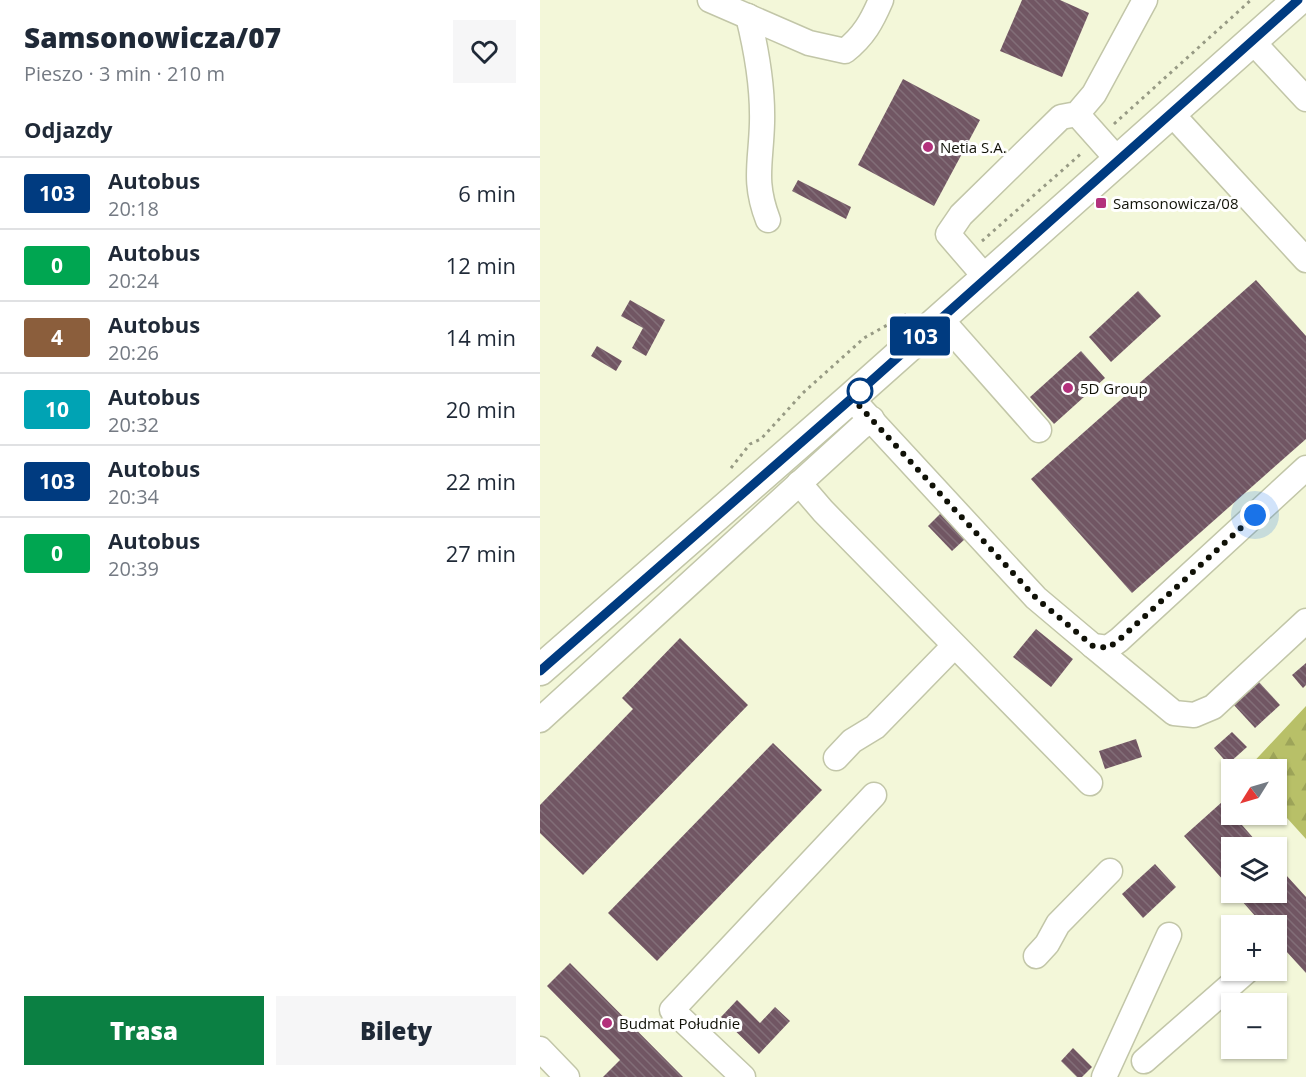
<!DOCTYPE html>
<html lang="pl">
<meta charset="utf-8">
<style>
body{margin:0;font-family:"Open Sans",sans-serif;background:#f6f6f7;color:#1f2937;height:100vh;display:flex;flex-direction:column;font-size:22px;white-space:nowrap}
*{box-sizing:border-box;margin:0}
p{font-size:20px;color:#747a83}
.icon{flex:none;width:33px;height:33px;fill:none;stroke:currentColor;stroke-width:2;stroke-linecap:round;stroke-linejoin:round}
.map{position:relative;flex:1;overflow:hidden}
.sheet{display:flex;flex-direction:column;background:#fff;width:540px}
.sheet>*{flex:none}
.badge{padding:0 12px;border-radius:4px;font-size:21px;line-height:39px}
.needle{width:39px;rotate:233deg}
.buttons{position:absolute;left:681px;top:759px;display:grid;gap:12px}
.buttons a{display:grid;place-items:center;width:66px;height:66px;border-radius:0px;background:#fff;box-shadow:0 2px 4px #0004;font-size:30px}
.you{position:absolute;width:30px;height:30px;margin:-15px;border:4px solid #fff;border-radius:50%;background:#1a73e8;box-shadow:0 0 0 9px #1a73e833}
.map>.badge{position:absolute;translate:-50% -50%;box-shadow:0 0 0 3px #fff}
h2{padding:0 24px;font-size:22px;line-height:54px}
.round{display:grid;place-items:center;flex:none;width:63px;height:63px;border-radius:0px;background:#f6f6f7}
.headline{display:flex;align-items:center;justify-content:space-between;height:102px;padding:0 24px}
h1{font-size:28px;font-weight:800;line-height:45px}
.action{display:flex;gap:12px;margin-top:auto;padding:12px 24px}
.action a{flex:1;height:69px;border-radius:0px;background:#0b8043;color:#fff;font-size:24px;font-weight:800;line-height:69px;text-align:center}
.action a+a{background:#f6f6f7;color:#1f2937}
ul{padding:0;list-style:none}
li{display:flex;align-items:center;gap:18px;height:72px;padding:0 24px;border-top:2px solid #e0e1e3}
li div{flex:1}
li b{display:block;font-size:22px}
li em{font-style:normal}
li .badge{min-width:66px;font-weight:700;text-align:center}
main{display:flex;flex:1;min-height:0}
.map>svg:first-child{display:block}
.forest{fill:url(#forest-firs)}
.building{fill:url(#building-back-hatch)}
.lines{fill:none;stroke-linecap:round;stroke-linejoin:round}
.minor-casing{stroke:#c2c6a8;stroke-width:27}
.major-casing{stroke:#c2c6a8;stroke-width:33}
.path{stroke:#979a84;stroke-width:3;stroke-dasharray:3 4.5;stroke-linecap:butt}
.minor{stroke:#fff;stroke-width:24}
.major{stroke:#fff;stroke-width:30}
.line-casing{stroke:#fff;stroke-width:14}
.line{stroke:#003b80;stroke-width:9}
.walk{stroke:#101107;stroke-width:6;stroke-dasharray:0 10.8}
.poi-dot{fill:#b3317c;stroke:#fff;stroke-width:2}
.stop-dot{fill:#fff;stroke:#003b80;stroke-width:3}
.labels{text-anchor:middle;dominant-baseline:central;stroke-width:6;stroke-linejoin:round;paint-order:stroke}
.poi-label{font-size:15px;fill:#101107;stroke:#fff;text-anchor:start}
</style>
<main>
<section class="sheet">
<div class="headline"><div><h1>Samsonowicza/07</h1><p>Pieszo · 3 min · 210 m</p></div><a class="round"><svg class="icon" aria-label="heart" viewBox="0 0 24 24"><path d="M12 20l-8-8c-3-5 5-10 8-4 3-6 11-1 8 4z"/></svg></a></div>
<h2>Odjazdy</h2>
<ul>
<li><span class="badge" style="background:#003b80;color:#fff">103</span><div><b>Autobus</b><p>20:18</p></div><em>6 min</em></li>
<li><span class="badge" style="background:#00a651;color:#fff">0</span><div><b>Autobus</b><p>20:24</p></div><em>12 min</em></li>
<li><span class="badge" style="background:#8b5e3c;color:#fff">4</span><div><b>Autobus</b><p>20:26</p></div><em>14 min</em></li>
<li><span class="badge" style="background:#00a3b4;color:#fff">10</span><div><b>Autobus</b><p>20:32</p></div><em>20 min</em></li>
<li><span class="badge" style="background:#003b80;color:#fff">103</span><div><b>Autobus</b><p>20:34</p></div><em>22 min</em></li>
<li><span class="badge" style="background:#00a651;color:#fff">0</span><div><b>Autobus</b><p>20:39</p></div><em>27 min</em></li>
</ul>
<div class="action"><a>Trasa</a><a>Bilety</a></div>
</section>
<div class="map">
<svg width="766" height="1077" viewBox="0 0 766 1077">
<defs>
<pattern id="forest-firs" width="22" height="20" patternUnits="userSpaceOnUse" patternTransform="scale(1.5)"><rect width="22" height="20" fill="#b8c068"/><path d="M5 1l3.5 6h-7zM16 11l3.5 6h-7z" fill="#9da459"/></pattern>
<pattern id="building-back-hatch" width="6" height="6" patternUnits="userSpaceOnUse" patternTransform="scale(1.5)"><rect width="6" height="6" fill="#715663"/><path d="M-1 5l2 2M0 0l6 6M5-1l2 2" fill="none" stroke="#826e78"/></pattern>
</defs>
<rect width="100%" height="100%" fill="#f3f7d9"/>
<path class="forest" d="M766,706v133l-29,-32 -1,-37 -29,-1z"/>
<g class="building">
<path d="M482,0h38l29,13 -27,64 -62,-26z"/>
<path d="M363,79l77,41 -46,86 -76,-41z"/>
<path d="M258,180l53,27 -5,12 -54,-28z"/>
<path d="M716,280l50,56v103l-174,154 -101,-114z"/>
<path d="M598,291l23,25 -50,46 -22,-25z"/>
<path d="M90,300l35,20 -19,36 -14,-8 11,-20 -22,-12z"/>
<path d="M57,346l25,15 -6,10 -25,-15z"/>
<path d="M541,351l24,27 -51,46 -24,-27z"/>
<path d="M401,513l24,26 -13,12 -24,-25z"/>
<path d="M496,629l37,30 -22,28 -38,-30z"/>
<path d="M140,638l68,67 -165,170 -43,-42v-28l93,-96 -11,-11z"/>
<path d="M766,663v22l-3,3 -11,-13z"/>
<path d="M718,681l22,24 -25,23 -22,-24z"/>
<path d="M692,732l15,15 -19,17 -14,-16z"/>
<path d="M596,739l6,18 -37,12 -6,-18z"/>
<path d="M233,743l49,47 -165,171 -49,-48z"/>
<path d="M682,802l40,46h-30v42l-48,-54z"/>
<path d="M615,864l21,23 -33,31 -21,-24z"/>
<path d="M736,864l30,33v76l-30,-33v-14h-12l-30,-34h42z"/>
<path d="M30,963l113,114h-80l17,-17 -73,-74z"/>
<path d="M197,1000l23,23 15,-16 15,14 -31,33 -38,-37z"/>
<path d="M533,1048l19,19 -10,10h-5l-16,-16z"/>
</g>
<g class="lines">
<defs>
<g id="minor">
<path d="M170,0l99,43 36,8c19,-15 27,-30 36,-51"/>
<path d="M208,16c9,36 15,70 14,107 -1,40 -9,58 6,97"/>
<path d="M712,41l54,58"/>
<path d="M631,113l135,147"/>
<path d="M537,114l41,46"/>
<path d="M446,278l-38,-44 13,-19 100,-98 16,-3 17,-20 51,-94"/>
<path d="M400,318l99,112"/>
<path d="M311,398l185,200 57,48 15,2 11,-8 187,-172"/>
<path d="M259,483l24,28 267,272"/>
<path d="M553,646l81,67 20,2 19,-8 93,-86"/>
<path d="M0,720l320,-292 12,-9"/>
<path d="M296,758l16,-17 23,-14 79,-81"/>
<path d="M496,956l11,-12 11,-20 52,-53"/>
<path d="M0,1049l27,28"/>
<path d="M604,1061l104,-91"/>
<path d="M203,1077l-71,-67 202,-215"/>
<path d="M564,1077l65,-142"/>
</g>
<path id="major" d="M0,670l311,-272 447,-398"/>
</defs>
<use href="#minor" class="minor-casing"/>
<use href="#major" class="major-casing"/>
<g class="path">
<path d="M574,124l137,-124"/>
<path d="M442,241l101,-89"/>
<path d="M191,468l19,-24 11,-5 42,-46 61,-55 43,-24"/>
</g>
<use href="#minor" class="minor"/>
<use href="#major" class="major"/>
</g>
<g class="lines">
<defs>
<path id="line" d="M0,671l312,-273 446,-398"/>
</defs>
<use href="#line" class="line-casing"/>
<use href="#line" class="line"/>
<path class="walk" d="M320,391l-8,7 184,200 57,48 15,2 11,-8 136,-125"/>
</g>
<g class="poi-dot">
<circle cx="388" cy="147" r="6"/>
<rect x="555" y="197" width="12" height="12" rx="3"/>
<circle cx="528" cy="388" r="6"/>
<circle cx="67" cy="1023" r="6"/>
</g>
<circle class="stop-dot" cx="320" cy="391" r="12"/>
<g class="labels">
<g class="poi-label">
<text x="400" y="147">Netia S.A.</text>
<text x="573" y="203">Samsonowicza/08</text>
<text x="540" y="388">5D Group</text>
<text x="79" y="1023">Budmat Południe</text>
</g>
</g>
</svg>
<div class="buttons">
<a><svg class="needle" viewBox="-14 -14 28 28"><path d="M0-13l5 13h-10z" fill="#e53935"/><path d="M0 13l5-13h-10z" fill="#747a83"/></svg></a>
<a><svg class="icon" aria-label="layers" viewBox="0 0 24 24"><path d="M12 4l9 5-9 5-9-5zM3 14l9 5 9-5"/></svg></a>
<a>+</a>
<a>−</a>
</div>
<div class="you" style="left:715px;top:515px"></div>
<b class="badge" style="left:380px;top:336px;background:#003b80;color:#fff">103</b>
</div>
</main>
